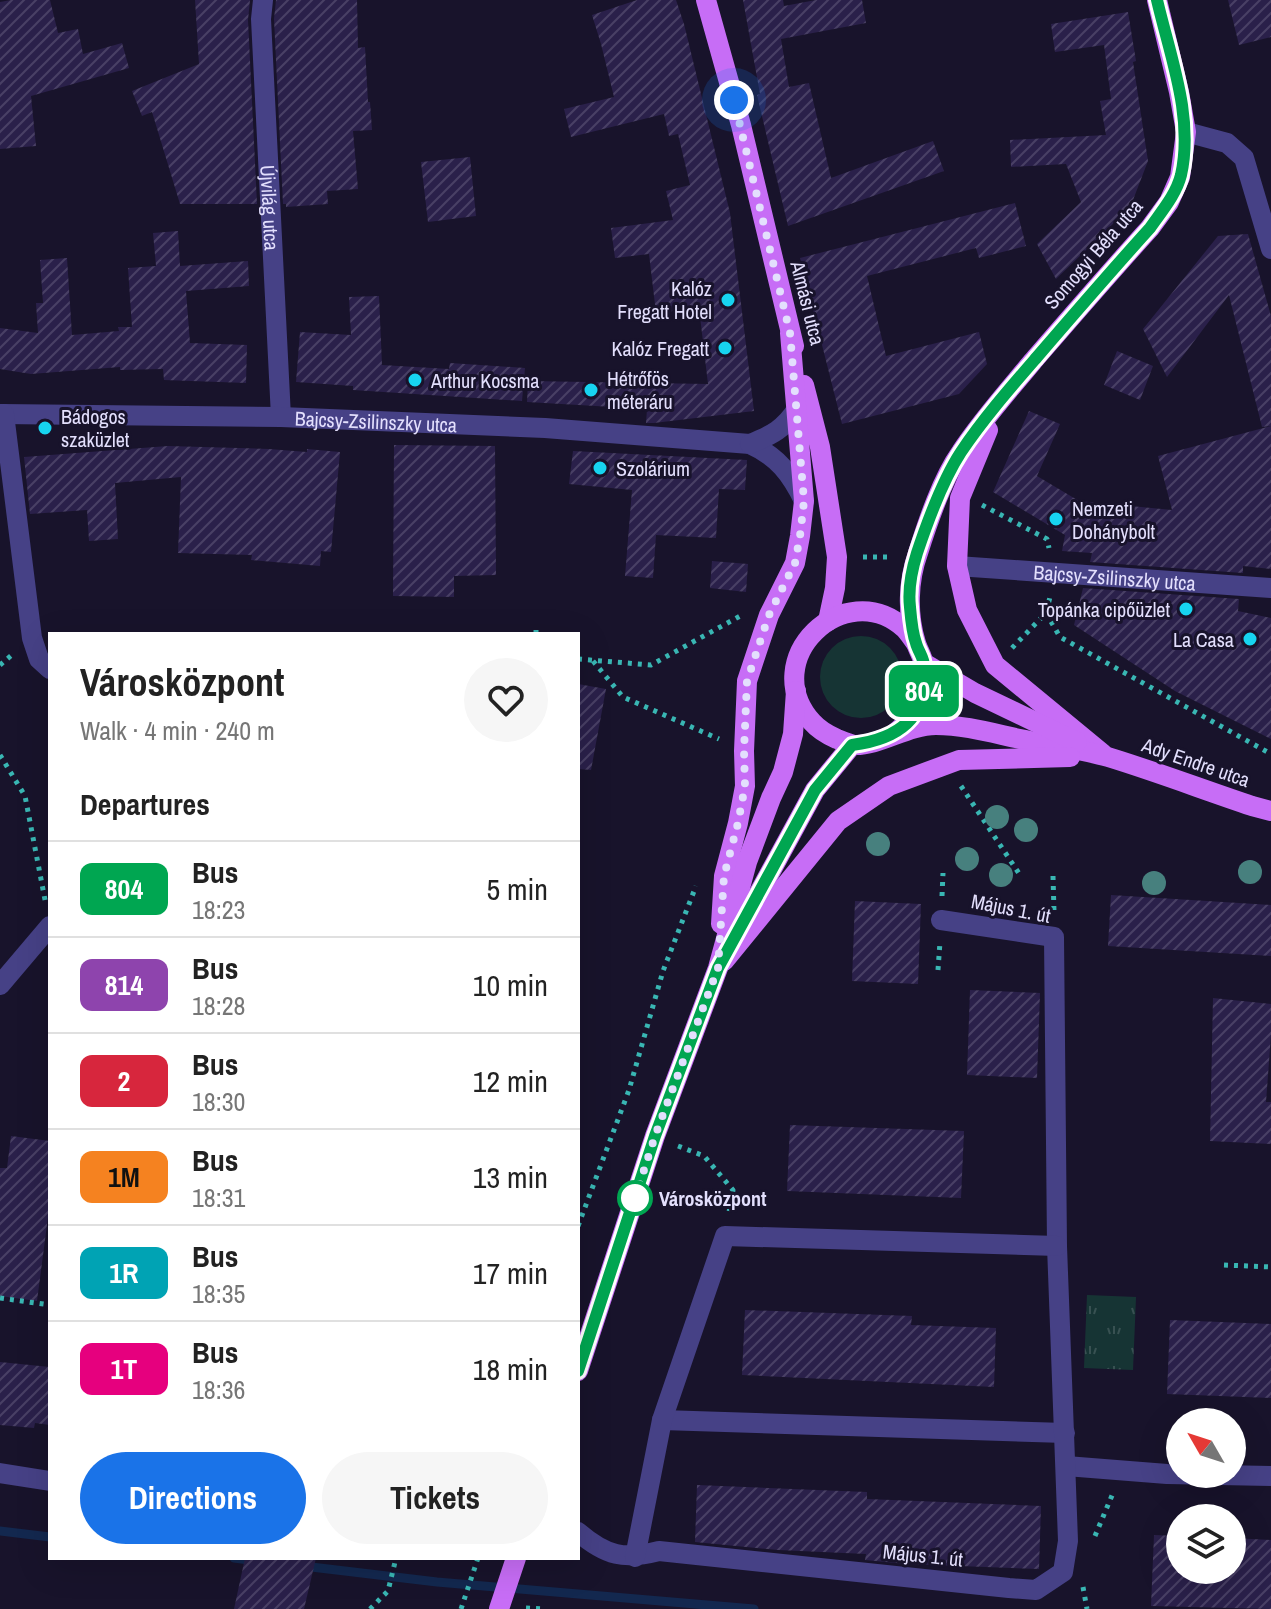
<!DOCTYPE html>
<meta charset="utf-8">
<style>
body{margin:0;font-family:"Archivo Narrow",sans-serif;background:#f6f6f6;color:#222;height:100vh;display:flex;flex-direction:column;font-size:30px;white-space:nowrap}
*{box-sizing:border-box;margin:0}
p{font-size:26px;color:#767676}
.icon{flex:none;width:44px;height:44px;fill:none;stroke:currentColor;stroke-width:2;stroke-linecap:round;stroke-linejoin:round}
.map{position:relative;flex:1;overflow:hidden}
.drawer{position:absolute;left:48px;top:632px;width:532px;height:928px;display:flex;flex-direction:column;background:#fff;border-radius:0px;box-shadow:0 8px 32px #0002}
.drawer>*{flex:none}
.badge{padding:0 16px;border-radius:12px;font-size:28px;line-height:52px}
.needle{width:52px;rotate:309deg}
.buttons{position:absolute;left:1166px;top:1408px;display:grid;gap:16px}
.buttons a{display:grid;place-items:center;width:80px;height:80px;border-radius:50%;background:#fff;box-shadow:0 8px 32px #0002;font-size:40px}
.you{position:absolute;width:40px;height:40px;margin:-20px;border:6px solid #fff;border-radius:50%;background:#1a73e8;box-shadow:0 0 0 12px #1a73e833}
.map>.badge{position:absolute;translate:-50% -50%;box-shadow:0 0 0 4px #fff}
h2{padding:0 32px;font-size:30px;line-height:72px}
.round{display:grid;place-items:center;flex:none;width:84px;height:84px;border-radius:42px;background:#f6f6f6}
.summary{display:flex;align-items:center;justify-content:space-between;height:136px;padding:0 32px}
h1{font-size:38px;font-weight:700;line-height:60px}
.cta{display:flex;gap:16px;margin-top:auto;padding:16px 32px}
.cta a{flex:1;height:92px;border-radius:48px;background:#1a73e8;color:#fff;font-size:32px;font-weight:700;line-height:92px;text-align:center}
.cta a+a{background:#f6f6f6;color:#222}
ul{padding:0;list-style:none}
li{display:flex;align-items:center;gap:24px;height:96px;padding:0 32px;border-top:2px solid #e0e0e0}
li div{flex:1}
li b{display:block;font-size:30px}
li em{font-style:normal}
li .badge{min-width:88px;font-weight:700;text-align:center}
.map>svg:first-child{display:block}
.green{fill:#163434}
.park{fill:url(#park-tufts)}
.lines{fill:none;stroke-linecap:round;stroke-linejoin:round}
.stream{stroke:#13284f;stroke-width:9}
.building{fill:url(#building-hatch)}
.path{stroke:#39b6b3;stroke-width:5;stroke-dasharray:4 6;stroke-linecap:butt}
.minor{stroke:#464186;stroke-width:20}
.major{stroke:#c76df6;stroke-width:20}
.tree{fill:#47807e}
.line-casing{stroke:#fff;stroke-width:18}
.line{stroke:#00a651;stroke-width:12}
.walk{stroke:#e3dffd;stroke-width:8;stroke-dasharray:0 14.4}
.poi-dot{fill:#17d4f0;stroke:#18132b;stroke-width:3}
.stop-dot{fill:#fff;stroke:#00a651;stroke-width:4}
.labels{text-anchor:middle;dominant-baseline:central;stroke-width:6;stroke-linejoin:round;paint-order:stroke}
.street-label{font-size:20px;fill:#e3dffd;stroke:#18132b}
.poi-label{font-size:20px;fill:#e3dffd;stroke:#18132b;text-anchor:start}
.stop-label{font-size:20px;font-weight:bold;fill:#e3dffd;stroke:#18132b;text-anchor:start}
</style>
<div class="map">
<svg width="1271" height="1609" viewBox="0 0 1271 1609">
<defs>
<pattern id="park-tufts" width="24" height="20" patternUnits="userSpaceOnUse" patternTransform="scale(2)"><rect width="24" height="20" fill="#163434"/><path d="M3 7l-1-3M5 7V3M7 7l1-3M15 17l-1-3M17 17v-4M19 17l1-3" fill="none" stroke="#385152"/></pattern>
<pattern id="building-hatch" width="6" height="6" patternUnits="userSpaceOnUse" patternTransform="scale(2)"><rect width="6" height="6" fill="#2a204a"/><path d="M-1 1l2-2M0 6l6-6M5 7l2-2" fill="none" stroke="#494065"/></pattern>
</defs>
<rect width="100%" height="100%" fill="#18132b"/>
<circle class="green" cx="861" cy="677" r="41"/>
<path class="park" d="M1087,1295l49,2 -3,73 -49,-2z"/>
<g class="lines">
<g class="stream">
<path d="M0,1531l50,6"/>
<path d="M234,1558l23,3"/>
<path d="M303,1566l134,16 317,27"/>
</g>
</g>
<g class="building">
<path d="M11,0h39l8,33 20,-4 5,25 39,-11 7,25 -98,28 5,50 -36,3v-147z"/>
<path d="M195,0h55l-2,20 9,184h-77l-28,-92 -10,4 -10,-25 67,-27z"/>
<path d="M276,0h81l1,48 7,-1 3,55h2l2,28 -19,1 5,58 -31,2 1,13 -42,3v-3h-3l-9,-185z"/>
<path d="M637,0h39l8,24 46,189 24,198 -100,12h-8l1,-14 -120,-7 1,-21 180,3 -9,-76 -43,5 -7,-59 -34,4 -4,-30 62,-8 -7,-29 24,-6 -12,-51 -9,2 -5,-22 -93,23 -7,-28 50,-12 -13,-53 -9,-29z"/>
<path d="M743,0h40l1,6 32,-6h46l4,23 -85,16 8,48 20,-4 22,95 102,-37 11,30 -156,55 -31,-131 3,-1z"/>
<path d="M1228,0h43v37l-32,8z"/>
<path d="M1128,12l8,49 -3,1 15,99 -15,39 -15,19 -62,60 -19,-35 44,-42 -15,-38 -55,3 -1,-27 96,-5 -6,-34 11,-2 -7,-54 -49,7 -4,-28z"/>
<path d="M470,157l6,59 -48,6 -7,-60z"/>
<path d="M1015,203l11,43 -47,12 -3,-10 -109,28 19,80 93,-24 8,32 -28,30 -117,30 -42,-166z"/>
<path d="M178,231l2,35 68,-5 1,25 -63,5 4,52 57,2 -1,38 -82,-3 -1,-11 -43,1v-3l-89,7 -31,-5v-41l38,5 -2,-30h7l-3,-43 27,-2 5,77 47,-4 -1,-4h14l-4,-59 28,-2 -3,-33z"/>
<path d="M1248,234l23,82v110l-9,1 -33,-132 -62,82 -24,-48 75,-93z"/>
<path d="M379,296l3,69 67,4 1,-6 75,5 -3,33 -169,-11v-4l-57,-4 4,-50 51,3 -2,-38z"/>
<path d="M1117,351l36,15 -13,34 -36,-15z"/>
<path d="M1029,411l31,13 -23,52 42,25 93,9 -14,-54 113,-30v143l-28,-3v7l-153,-11 2,-9 -30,-2 3,-16 -72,-43z"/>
<path d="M394,445l101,1 1,129 -42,1v21l-61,-1z"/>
<path d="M168,446l101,3 38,3v-3l33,3 -9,100 -10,-1 -1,15 -69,-6 1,-5 -74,-2 3,-76 -66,6 3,56 -29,2 -2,-31 -57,4 -6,-57z"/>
<path d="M573,451l174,9 -2,30 -26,-1 -3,49 -60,-3 -3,43 -28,-2 7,-86 -63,-6z"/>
<path d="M712,561l36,3 -2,28 -36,-4z"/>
<path d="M1083,588l156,11 -1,12 33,7v121l-96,-48 -101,-66z"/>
<path d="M578,684l28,5 -15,81 -13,-1z"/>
<path d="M1111,895l160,10v51l-163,-10z"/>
<path d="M855,901l66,3 -3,80 -66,-3z"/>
<path d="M970,990l70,3 -3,85 -70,-3z"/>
<path d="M1213,998l58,6v31l-5,67h5v42l-61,-3z"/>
<path d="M790,1125l174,6 -3,67 -174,-7z"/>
<path d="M11,1136l39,5v61l-13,99 -37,-5v-128h7z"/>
<path d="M745,1310l167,6 -1,9 85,3 -2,59 -252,-12z"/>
<path d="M1170,1320l101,4v74l-104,-4z"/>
<path d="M0,1362l50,5v58l-15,-2 -1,5 -34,-3z"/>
<path d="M697,1485l170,7v7l174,7 -2,63 -132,-5 -42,-4 1,-6 -88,-4 -83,-8z"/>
<path d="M1154,1535l26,1v34h52v-32l39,2v69l-120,-3z"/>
<path d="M245,1558h71l-12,51h-70z"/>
</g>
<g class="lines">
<g class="path">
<path d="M982,505l65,34 2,9"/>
<path d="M863,557h30"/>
<path d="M1046,613l14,24 211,117"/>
<path d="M536,634v-4"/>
<path d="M1012,648l34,-35 4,-16"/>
<path d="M578,659l73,6 91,-50"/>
<path d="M593,661l30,36 96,42"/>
<path d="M0,665l13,-11"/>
<path d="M0,755l25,41 21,109"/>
<path d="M961,786l59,89"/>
<path d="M1053,876l1,36"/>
<path d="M942,896l1,-23"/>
<path d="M938,970l2,-28"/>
<path d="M678,1146l26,10 29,34 -4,22"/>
<path d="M578,1226l51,-136 34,-119 33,-85"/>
<path d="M1224,1265l47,2"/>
<path d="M0,1298l50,7"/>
<path d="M1095,1536l18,-43"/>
<path d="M1083,1587l4,22"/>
<path d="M526,1608l19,1"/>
<path d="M370,1609l18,-18 8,-33"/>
<path d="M461,1609l17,-51"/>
</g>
<g class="minor">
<path id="s1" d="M263,0l-2,19 20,398"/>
<path d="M1186,132l41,11 17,15 27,91"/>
<path id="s2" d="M0,414l281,3 264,11 205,16c27,12 41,30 54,57"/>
<path d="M4,414l28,224 7,21 11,10"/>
<path d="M750,444c22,-9 34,-15 47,-35"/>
<path id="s3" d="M957,566l314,22"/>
<path d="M0,985l50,-59"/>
<path d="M662,1420l403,13"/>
<path d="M1066,1466l101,8 104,2"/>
<path d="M0,1473l50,8"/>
<path d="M578,1532c28,24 46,28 81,19l350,37 27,2 27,-18 5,-31 -11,-295 -3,-309 -113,-17"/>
<path d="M635,1557l27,-137 63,-184 332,10"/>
</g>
<g class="major">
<path d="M706,0l35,125 53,221"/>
<path d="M804,385l16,62 17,110 -2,31 -7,33"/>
<path d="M988,430l-28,68 -3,68 10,44 28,55 108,89"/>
<path d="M915,642c-3,-4 -7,-10 -11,-14 -59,-53 -148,31 -92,94 7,8 16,13 25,17 5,2 12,5 17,6 26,1 53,-20 82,-20 28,0 56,8 84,14 29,6 60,10 88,18 49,15 96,33 144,49l19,5"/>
<path d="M924,663l51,30 102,49"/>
<path d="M894,734c23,-19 34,-38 30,-69 -1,-8 -6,-15 -8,-22 -9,-29 -8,-62 2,-90 10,-32 24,-74 43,-101 21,-32 48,-62 72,-91 39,-45 77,-89 117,-133l19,-26 11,-25 6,-45 -7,-40 -22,-92"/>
<path d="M721,924l3,-48 14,-53 7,-37 -1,-35 3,-70 22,-66 26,-52 5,-27 4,-35 -14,-168"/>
<path d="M741,926l74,-136 37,-45"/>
<path d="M724,961l114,-140 51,-35 70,-26 111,-3"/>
<path d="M578,1371l77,-235 63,-168 29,-106 24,-64 12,-26 10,-38 3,-43"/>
<path d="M499,1609l17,-51"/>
</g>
</g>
<g class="tree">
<circle cx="997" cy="817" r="12"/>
<circle cx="1026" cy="830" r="12"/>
<circle cx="878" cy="844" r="12"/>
<circle cx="967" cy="859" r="12"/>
<circle cx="1250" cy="872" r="12"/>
<circle cx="1001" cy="875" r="12"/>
<circle cx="1154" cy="883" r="12"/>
</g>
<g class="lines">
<defs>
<path id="line" d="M578,1371l77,-235 63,-168 97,-178 37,-45c47,-6 77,-28 72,-79 0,-8 -6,-15 -8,-23 -4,-11 -5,-24 -6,-36 -2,-17 2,-38 7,-54 11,-33 25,-72 44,-101 22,-33 50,-65 76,-95 37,-43 75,-87 113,-129 11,-16 26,-33 31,-53 13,-58 -11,-119 -24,-175"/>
</defs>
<use href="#line" class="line-casing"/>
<use href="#line" class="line"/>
<path class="walk" d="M635,1198l20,-62 63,-168 6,-92 14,-53 7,-37 -1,-35 3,-70 22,-66 26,-52 5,-27 4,-35 -14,-168 -56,-233"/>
</g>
<g class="poi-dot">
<circle cx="728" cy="300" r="8"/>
<circle cx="725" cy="348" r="8"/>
<circle cx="415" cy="380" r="8"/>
<circle cx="591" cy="390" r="8"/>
<circle cx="45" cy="428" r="8"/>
<circle cx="600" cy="468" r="8"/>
<circle cx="1056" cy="519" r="8"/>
<circle cx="1186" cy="609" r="8"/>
<circle cx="1250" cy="639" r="8"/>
</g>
<circle class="stop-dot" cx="635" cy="1198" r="16"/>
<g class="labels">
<g class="street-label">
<text stroke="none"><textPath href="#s1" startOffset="208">Újvilág utca</textPath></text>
<text transform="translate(1093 254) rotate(-49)">Somogyi Béla utca</text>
<text transform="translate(808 303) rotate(76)">Almási utca</text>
<text stroke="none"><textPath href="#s2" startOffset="376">Bajcsy-Zsilinszky utca</textPath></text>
<text stroke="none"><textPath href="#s3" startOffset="158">Bajcsy-Zsilinszky utca</textPath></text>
<text transform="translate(1196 762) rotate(19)">Ady Endre utca</text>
<text transform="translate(1011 908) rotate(11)">Május 1. út</text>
<text transform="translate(923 1555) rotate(6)">Május 1. út</text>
</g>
<g class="poi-label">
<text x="712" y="288" text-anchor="end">Kalóz<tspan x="712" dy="23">Fregatt Hotel</tspan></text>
<text x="709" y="348" text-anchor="end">Kalóz Fregatt</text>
<text x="607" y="378">Hétrőfös<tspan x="607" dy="23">méteráru</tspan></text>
<text x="431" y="380">Arthur Kocsma</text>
<text x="61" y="416">Bádogos<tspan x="61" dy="23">szaküzlet</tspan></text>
<text x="616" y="468">Szolárium</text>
<text x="1072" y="508">Nemzeti<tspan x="1072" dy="23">Dohánybolt</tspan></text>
<text x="1170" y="609" text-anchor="end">Topánka cipőüzlet</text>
<text x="1234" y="639" text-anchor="end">La Casa</text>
</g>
<g class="stop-label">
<text x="659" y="1198">Városközpont</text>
</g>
</g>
</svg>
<div class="buttons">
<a><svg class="needle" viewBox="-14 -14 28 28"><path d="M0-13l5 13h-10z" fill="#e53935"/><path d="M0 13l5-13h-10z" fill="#767676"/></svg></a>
<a><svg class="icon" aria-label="layers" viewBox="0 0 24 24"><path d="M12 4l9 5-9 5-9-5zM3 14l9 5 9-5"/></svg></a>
</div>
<div class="you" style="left:734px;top:100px"></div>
<b class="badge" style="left:924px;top:691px;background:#00a651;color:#fff">804</b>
<section class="drawer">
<div class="summary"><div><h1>Városközpont</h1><p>Walk · 4 min · 240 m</p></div><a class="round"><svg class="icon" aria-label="heart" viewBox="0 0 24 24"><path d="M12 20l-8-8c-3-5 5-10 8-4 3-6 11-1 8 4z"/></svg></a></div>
<h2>Departures</h2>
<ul>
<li><span class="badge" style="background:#00a651;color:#fff">804</span><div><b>Bus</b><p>18:23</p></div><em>5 min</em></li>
<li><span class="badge" style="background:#8e44ad;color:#fff">814</span><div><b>Bus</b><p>18:28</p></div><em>10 min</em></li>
<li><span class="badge" style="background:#d7263d;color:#fff">2</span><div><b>Bus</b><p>18:30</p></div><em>12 min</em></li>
<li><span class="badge" style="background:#f58220;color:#111">1M</span><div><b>Bus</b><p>18:31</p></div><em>13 min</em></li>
<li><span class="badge" style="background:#00a3b4;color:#fff">1R</span><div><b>Bus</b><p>18:35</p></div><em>17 min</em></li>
<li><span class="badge" style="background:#e6007e;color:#fff">1T</span><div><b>Bus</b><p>18:36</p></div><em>18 min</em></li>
</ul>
<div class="cta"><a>Directions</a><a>Tickets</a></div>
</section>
</div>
